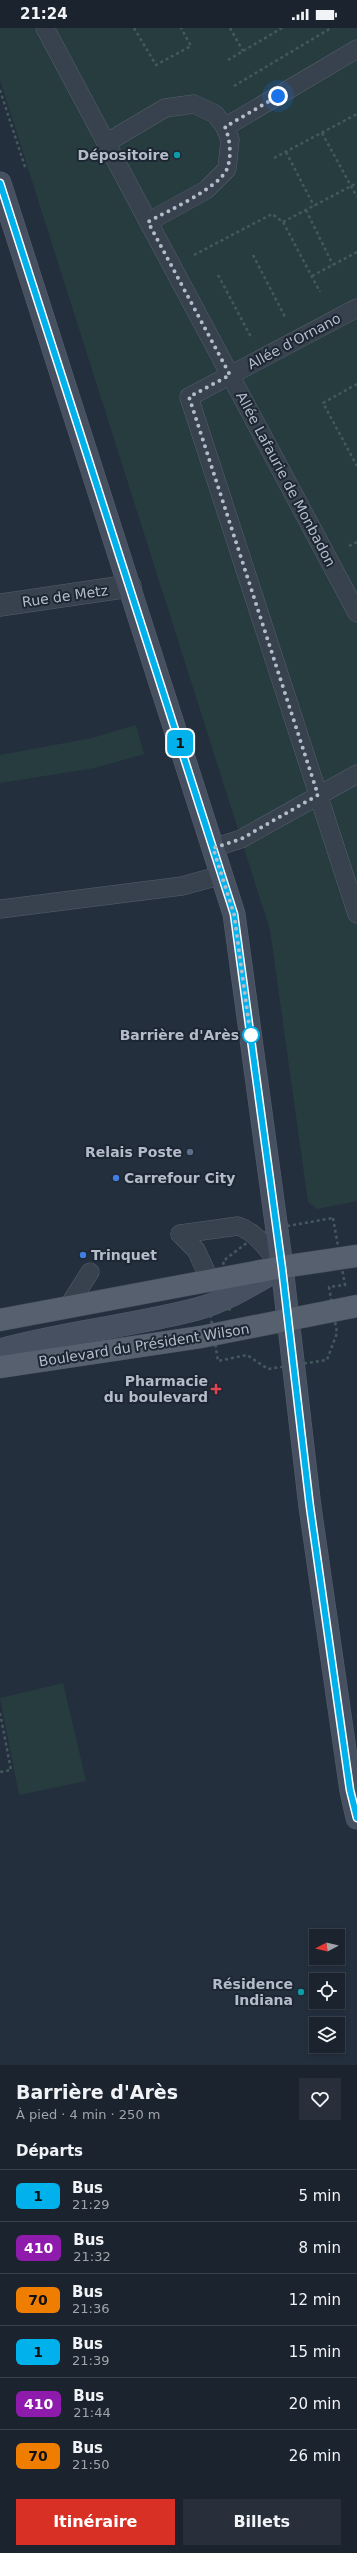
<!DOCTYPE html>
<html lang="fr">
<meta charset="utf-8">
<style>
body{margin:0;font-family:"DejaVu Sans",sans-serif;background:#282f3a;color:#f1f3f6;height:100vh;display:flex;flex-direction:column;font-size:15px;white-space:nowrap}
*{box-sizing:border-box;margin:0}
p{font-size:13px;color:#a0a4aa}
.icon{flex:none;width:22px;height:22px;fill:none;stroke:currentColor;stroke-width:2;stroke-linecap:round;stroke-linejoin:round}
.map{position:relative;height:2037px;overflow:hidden}
.panel{display:flex;flex-direction:column;background:#1b232e;flex:1}
.panel>*{flex:none}
.badge{padding:0 8px;border-radius:6px;font-size:14px;line-height:26px}
.needle{width:26px;rotate:263deg}
.tools{position:absolute;left:309px;top:1901px;display:grid;gap:8px}
.tools a{display:grid;place-items:center;width:36px;height:36px;border-radius:0px;background:#1b232e;box-shadow:0 2px 6px #0003,0 0 0 1px #39404a;font-size:20px}
.you{position:absolute;width:20px;height:20px;margin:-10px;border:3px solid #fff;border-radius:50%;background:#1a73e8;box-shadow:0 0 0 6px #1a73e833}
.map>.badge{position:absolute;translate:-50% -50%;box-shadow:0 0 0 2px #fff}
h2{padding:0 16px;font-size:15px;line-height:36px}
.round{display:grid;place-items:center;flex:none;width:42px;height:42px;border-radius:0px;background:#282f3a}
.overview{display:flex;align-items:center;justify-content:space-between;height:68px;padding:0 16px}
h1{font-size:19px;font-weight:700;line-height:30px}
.button{display:flex;gap:8px;margin-top:auto;padding:8px 16px}
.button a{flex:1;height:46px;border-radius:0px;background:#d93025;color:#fff;font-size:16px;font-weight:700;line-height:46px;text-align:center}
.button a+a{background:#282f3a;color:#f1f3f6}
ul{padding:0;list-style:none}
li{display:flex;align-items:center;gap:12px;height:52px;padding:0 16px;border-top:1px solid #39404a}
li div{flex:1}
li b{display:block;font-size:15px}
li em{font-style:normal}
li .badge{min-width:44px;font-weight:700;text-align:center}
.status{display:flex;justify-content:space-between;align-items:center;height:28px;padding:0 20px;background:#1b232e;direction:ltr}
.status svg{height:11px;fill:currentColor}
.map>svg:first-child{display:block}
.green{fill:#263c3f}
.lines{fill:none;stroke-linecap:round;stroke-linejoin:round}
.service-casing{stroke:#565f6c;stroke-width:19}
.minor-casing{stroke:#565f6c;stroke-width:23}
.secondary-casing{stroke:#565f6c;stroke-width:23}
.primary-casing{stroke:#414a57;stroke-width:23}
.path{stroke:#44595c;stroke-width:2.5;stroke-dasharray:3 3;stroke-linecap:butt}
.service{stroke:#38414e;stroke-width:18}
.minor{stroke:#38414e;stroke-width:22}
.secondary{stroke:#465061;stroke-width:22}
.primary{stroke:#56606e;stroke-width:22}
.line-casing{stroke:#fff;stroke-width:9}
.line{stroke:#00b1eb;stroke-width:6}
.walk{stroke:#b4bcc9;stroke-width:4;stroke-dasharray:0 7.2}
.culture-dot{fill:#0f9aa8;stroke:#1d2633;stroke-width:1.5}
.stop-dot{fill:#fff;stroke:#00b1eb;stroke-width:2}
.service-dot{fill:#5c6f8a;stroke:#1d2633;stroke-width:1.5}
.shop-dot{fill:#3f7fe0;stroke:#1d2633;stroke-width:1.5}
.health-dot{fill:#e0444e;stroke:#1d2633;stroke-width:1.5}
.labels{text-anchor:middle;dominant-baseline:central;stroke-width:4;stroke-linejoin:round;paint-order:stroke}
.poi-label{font-size:14px;font-weight:bold;fill:#b4bcc9;stroke:#1d2633;text-anchor:end}
.street-label{font-size:14px;fill:#b4bcc9;stroke:#1d2633}
.stop-label{font-size:14px;font-weight:bold;fill:#b4bcc9;stroke:#1d2633;text-anchor:end}
</style>
<div class="status"><b>21:24</b><svg viewBox="0 0 49 12"><path d="M0 12V9h3v3zM5 12V6h3v6zM10 12V3h3v9zM15 12V0h3v12zM26 1h20v11H26zM47 4h2v5h-2z"/></svg></div>
<div class="map">
<svg width="357" height="2037" viewBox="0 0 357 2037">
<rect width="100%" height="100%" fill="#242f3e"/>
<g class="green">
<path d="M0,0h357v1173l-40,8 -9,-7 -38,-272 -270,-850z"/>
<path d="M136,697l8,29 -49,14 -95,15v-28l92,-17z"/>
<path d="M63,1655l23,98 -67,14 -19,-97z"/>
</g>
<g class="lines">
<defs>
<g id="service">
<path d="M45,0l312,585"/>
<path d="M225,99l132,-78"/>
<path d="M106,115l59,-35 29,-4 21,10 10,13 5,13 -3,29 -21,21 -58,32"/>
<path d="M357,280l-168,89 168,517"/>
<path d="M213,820l28,-9 116,-65"/>
<path d="M0,881l182,-23 40,-11"/>
<path d="M180,1206l58,-8c19,6 31,26 44,41"/>
<path d="M180,1206l16,16 14,30"/>
<path d="M69,1277l21,-33"/>
</g>
<path id="minor" d="M0,577l130,-19"/>
<g id="secondary">
<path d="M0,155l234,731 48,353 28,240 41,284 6,27"/>
<path d="M0,1322c65,-18 132,-24 197,-41 29,-8 56,-25 82,-40"/>
</g>
<g id="primary">
<path d="M0,1292l282,-53 75,-11"/>
<path d="M0,1339l201,-30 156,-31"/>
</g>
</defs>
<use href="#service" class="service-casing"/>
<use href="#minor" class="minor-casing"/>
<use href="#secondary" class="secondary-casing"/>
<use href="#primary" class="primary-casing"/>
<g class="path">
<path d="M134,0l22,37 35,-19 -10,-18"/>
<path d="M230,0l13,23"/>
<path d="M228,32l54,-32"/>
<path d="M234,58l97,-58"/>
<path d="M0,62l26,80"/>
<path d="M322,105l35,64"/>
<path d="M286,124l28,54"/>
<path d="M274,130l83,-44"/>
<path d="M306,182l27,55"/>
<path d="M283,194l74,-39"/>
<path d="M194,227l78,-41 11,8 37,70"/>
<path d="M253,227l32,62"/>
<path d="M218,247l33,62"/>
<path d="M312,248l45,-24"/>
<path d="M357,356l-34,19 34,63"/>
<path d="M349,518l8,-4"/>
<path d="M333,1190l12,67 -16,2 8,46 -10,27 -59,9 -21,-14 -29,6 -8,-49 21,-3 -8,-48 33,-25 20,-8z"/>
<path d="M0,1685l11,57 -11,2"/>
</g>
<use href="#service" class="service"/>
<use href="#minor" class="minor"/>
<use href="#secondary" class="secondary"/>
<use href="#primary" class="primary"/>
</g>
<g class="lines">
<defs>
<path id="line" d="M0,155l234,731 48,354 28,239 40,283 7,28"/>
</defs>
<use href="#line" class="line-casing"/>
<use href="#line" class="line"/>
<path class="walk" d="M251,1007v4l-17,-125 -21,-66 28,-9 77,-44 -129,-398 41,-22 -82,-153c19,-11 71,-34 79,-53 5,-13 3,-30 -2,-42l53,-31"/>
</g>
<g class="culture-dot">
<circle cx="177" cy="127" r="4"/>
<circle cx="301" cy="1964" r="4"/>
</g>
<circle class="stop-dot" cx="251" cy="1007" r="8"/>
<circle class="service-dot" cx="190" cy="1124" r="4"/>
<g class="shop-dot">
<circle cx="116" cy="1150" r="4"/>
<circle cx="83" cy="1227" r="4"/>
</g>
<path class="health-dot" d="M214 1355h4v4h4v4h-4v4h-4v-4h-4v-4h4z"/>
<g class="labels">
<g class="poi-label">
<text x="169" y="127">Dépositoire</text>
<text x="182" y="1124">Relais Poste</text>
<text x="124" y="1150" text-anchor="start">Carrefour City</text>
<text x="91" y="1227" text-anchor="start">Trinquet</text>
<text x="208" y="1353">Pharmacie<tspan x="208" dy="16">du boulevard</tspan></text>
<text x="293" y="1956">Résidence<tspan x="293" dy="16">Indiana</tspan></text>
</g>
<g class="street-label">
<text transform="translate(294 313) rotate(-28)">Allée d'Ornano</text>
<text transform="translate(286 451) rotate(62)">Allée Lafaurie de Monbadon</text>
<text transform="translate(65 568) rotate(-8)">Rue de Metz</text>
<text transform="translate(144 1317) rotate(-9)">Boulevard du Président Wilson</text>
</g>
<g class="stop-label">
<text x="239" y="1007">Barrière d'Arès</text>
</g>
</g>
</svg>
<div class="tools">
<a><svg class="needle" viewBox="-14 -14 28 28"><path d="M0-13l5 13h-10z" fill="#e53935"/><path d="M0 13l5-13h-10z" fill="#a0a4aa"/></svg></a>
<a><svg class="icon" aria-label="locate" viewBox="0 0 24 24"><circle cx="12" cy="12" r="6"/><path d="M12 2v4M12 18v4M2 12h4M18 12h4"/></svg></a>
<a><svg class="icon" aria-label="layers" viewBox="0 0 24 24"><path d="M12 4l9 5-9 5-9-5zM3 14l9 5 9-5"/></svg></a>
</div>
<div class="you" style="left:278px;top:68px"></div>
<b class="badge" style="left:180px;top:715px;background:#00b1eb;color:#111">1</b>
</div>
<section class="panel">
<div class="overview"><div><h1>Barrière d'Arès</h1><p>À pied · 4 min · 250 m</p></div><a class="round"><svg class="icon" aria-label="heart" viewBox="0 0 24 24"><path d="M12 20l-8-8c-3-5 5-10 8-4 3-6 11-1 8 4z"/></svg></a></div>
<h2>Départs</h2>
<ul>
<li><span class="badge" style="background:#00b1eb;color:#111">1</span><div><b>Bus</b><p>21:29</p></div><em>5 min</em></li>
<li><span class="badge" style="background:#8f1bac;color:#fff">410</span><div><b>Bus</b><p>21:32</p></div><em>8 min</em></li>
<li><span class="badge" style="background:#ee7d00;color:#111">70</span><div><b>Bus</b><p>21:36</p></div><em>12 min</em></li>
<li><span class="badge" style="background:#00b1eb;color:#111">1</span><div><b>Bus</b><p>21:39</p></div><em>15 min</em></li>
<li><span class="badge" style="background:#8f1bac;color:#fff">410</span><div><b>Bus</b><p>21:44</p></div><em>20 min</em></li>
<li><span class="badge" style="background:#ee7d00;color:#111">70</span><div><b>Bus</b><p>21:50</p></div><em>26 min</em></li>
</ul>
<div class="button"><a>Itinéraire</a><a>Billets</a></div>
</section>
